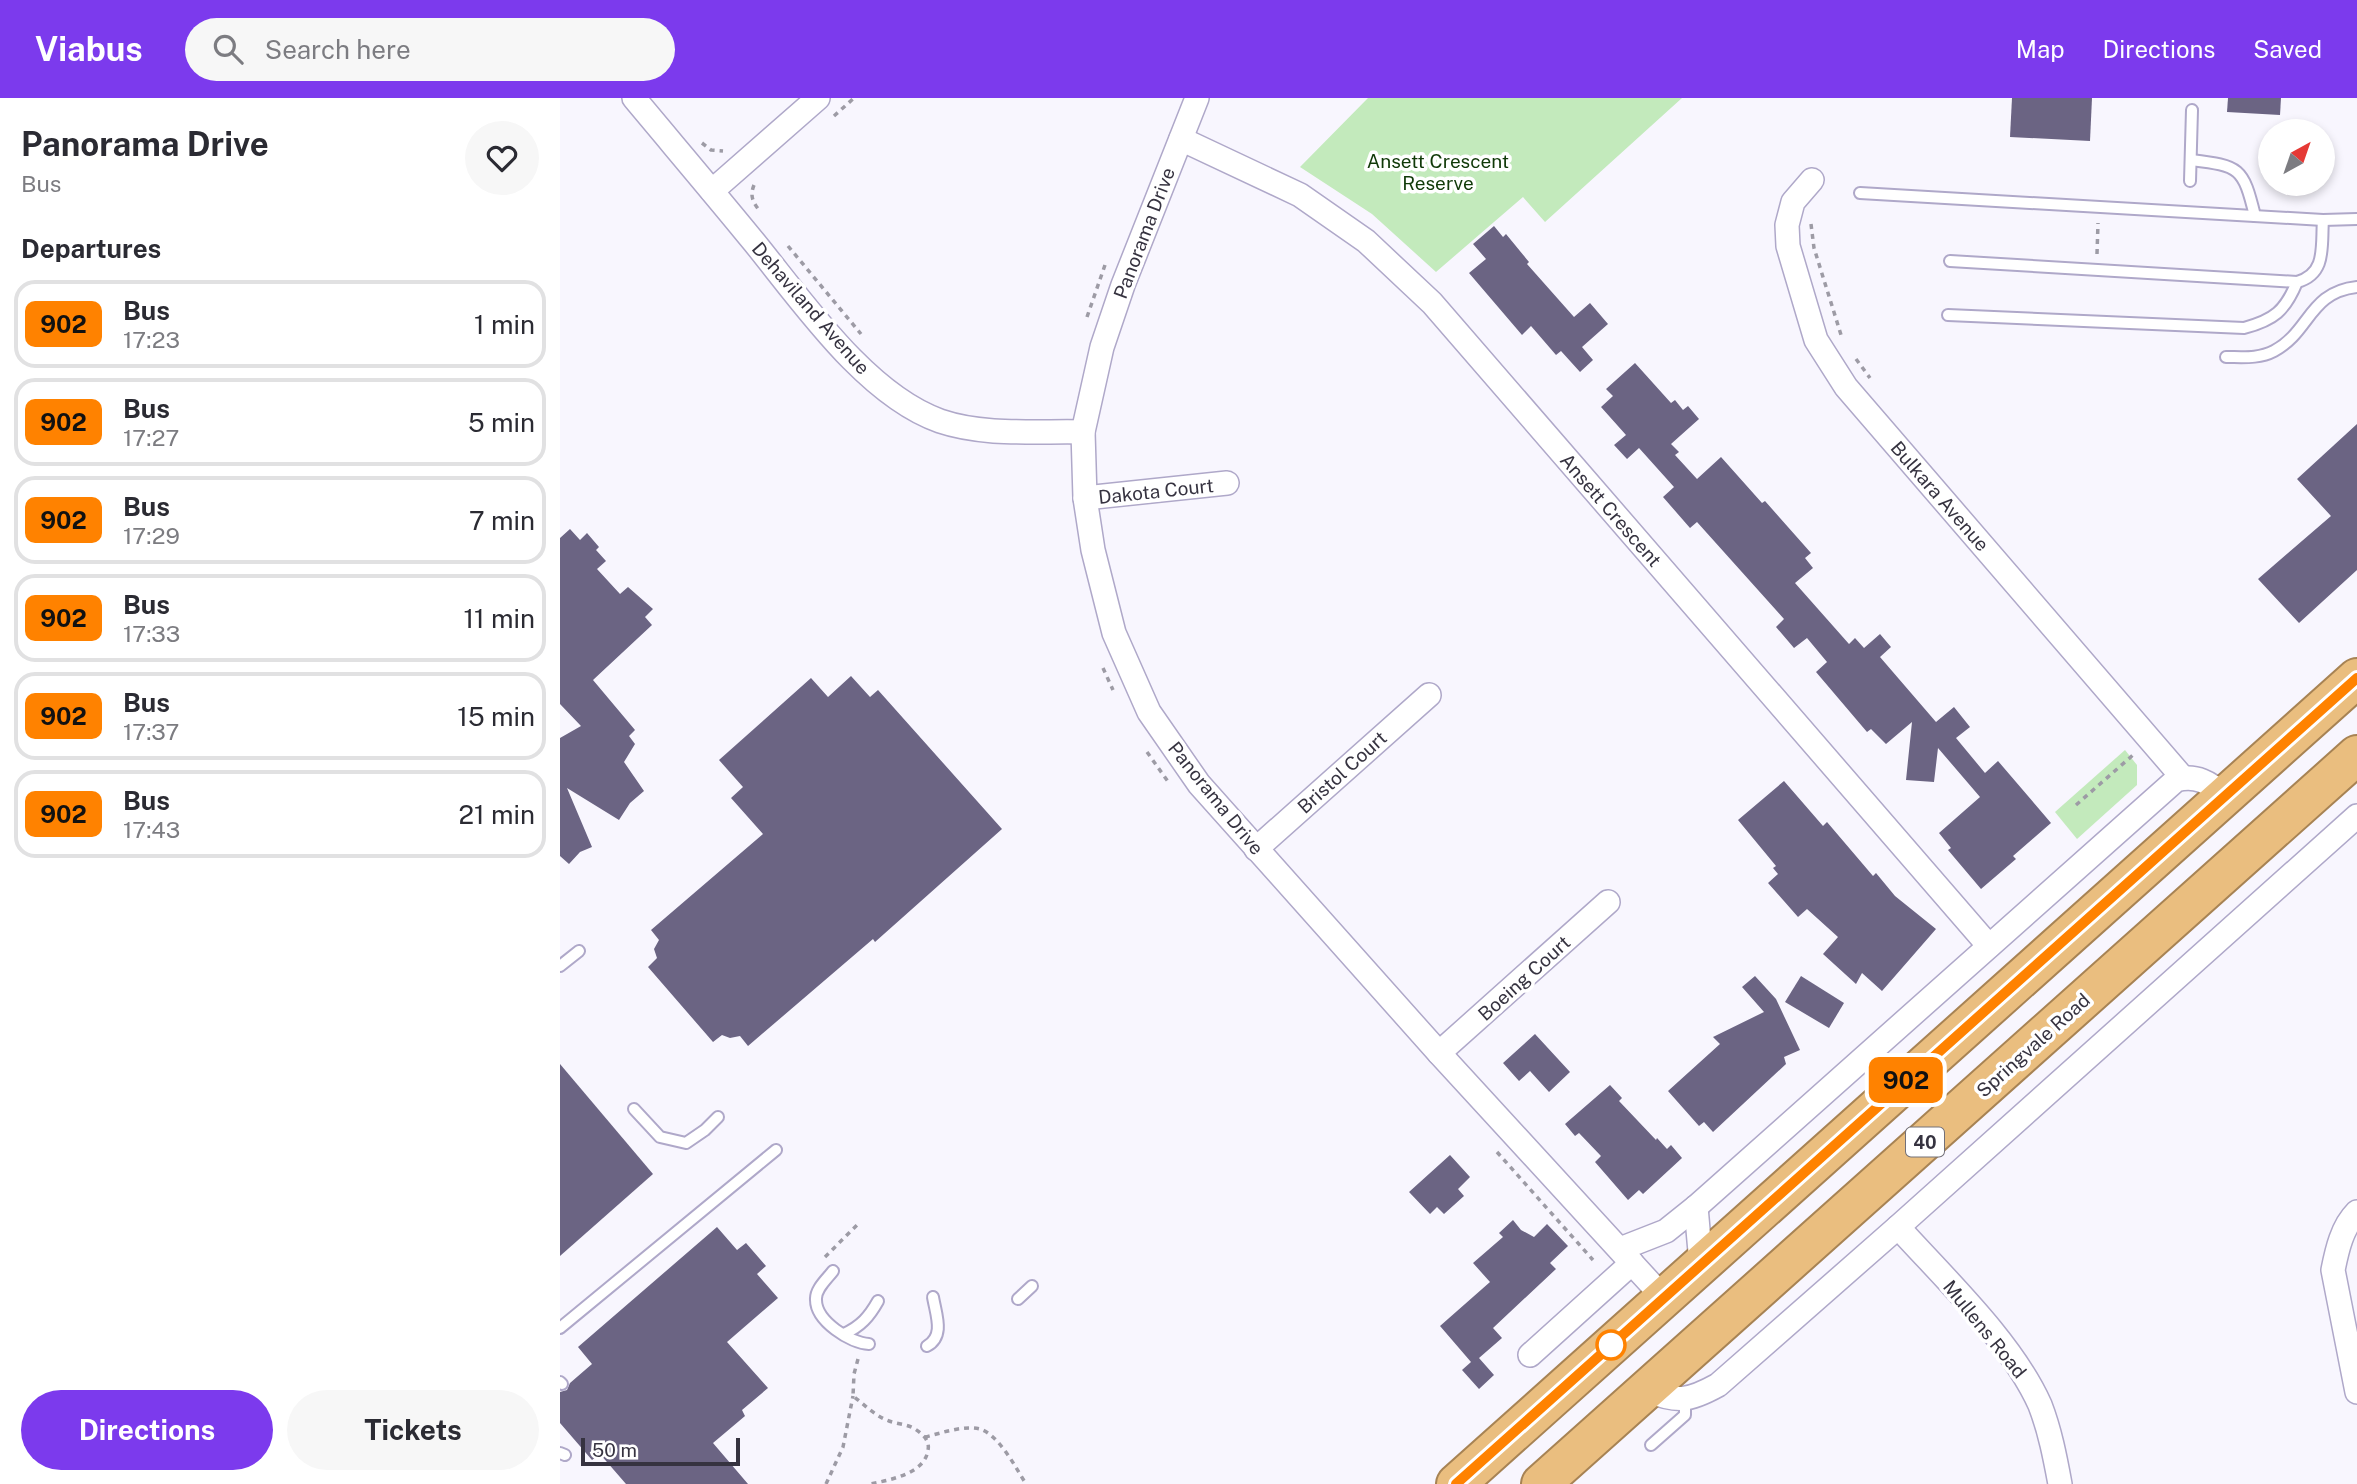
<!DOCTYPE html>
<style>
body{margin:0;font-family:"Public Sans",sans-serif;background:#f7f7f7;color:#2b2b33;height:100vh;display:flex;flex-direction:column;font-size:26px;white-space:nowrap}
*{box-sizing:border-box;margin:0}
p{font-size:23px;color:#7c7c81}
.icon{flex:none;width:38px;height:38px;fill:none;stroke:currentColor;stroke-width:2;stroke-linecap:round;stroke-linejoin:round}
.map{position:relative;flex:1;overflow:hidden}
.side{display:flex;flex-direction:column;background:#fff;width:560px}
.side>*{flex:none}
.badge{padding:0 14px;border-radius:10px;font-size:24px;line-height:46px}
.needle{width:46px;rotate:40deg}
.controls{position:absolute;left:1698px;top:21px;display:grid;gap:14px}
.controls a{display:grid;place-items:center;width:77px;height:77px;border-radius:50%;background:#fff;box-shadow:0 4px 10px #0003;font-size:35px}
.scale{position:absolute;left:21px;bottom:18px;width:159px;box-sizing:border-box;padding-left:7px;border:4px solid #363340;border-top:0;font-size:19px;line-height:24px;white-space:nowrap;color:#363340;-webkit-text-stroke:5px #fff;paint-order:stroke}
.map>.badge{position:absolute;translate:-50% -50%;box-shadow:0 0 0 4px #fff}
h2{padding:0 21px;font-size:26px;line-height:63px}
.round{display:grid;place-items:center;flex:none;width:74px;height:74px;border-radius:37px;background:#f7f7f7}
.headline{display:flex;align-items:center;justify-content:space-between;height:119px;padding:0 21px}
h1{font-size:33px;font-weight:700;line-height:52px}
.button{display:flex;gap:14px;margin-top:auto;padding:14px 21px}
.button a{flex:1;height:80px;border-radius:42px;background:#7c3aed;color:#fff;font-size:28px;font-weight:700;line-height:80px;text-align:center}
.button a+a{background:#f7f7f7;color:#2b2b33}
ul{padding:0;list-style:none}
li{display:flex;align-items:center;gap:21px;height:88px;margin:0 14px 10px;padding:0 7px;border:4px solid #e1e1e2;border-radius:21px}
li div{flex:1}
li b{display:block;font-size:26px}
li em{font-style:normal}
li .badge{min-width:77px;font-weight:700;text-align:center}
header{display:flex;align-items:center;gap:42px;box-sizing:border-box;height:98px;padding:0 35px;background:#7c3aed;color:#fff}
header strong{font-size:33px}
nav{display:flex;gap:38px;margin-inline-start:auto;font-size:24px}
.search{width:490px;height:63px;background:#f7f7f7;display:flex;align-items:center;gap:18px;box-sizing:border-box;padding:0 24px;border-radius:38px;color:#7c7c81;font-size:26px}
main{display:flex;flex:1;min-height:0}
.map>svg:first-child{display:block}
.green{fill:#c3eabc}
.building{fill:#6b6483}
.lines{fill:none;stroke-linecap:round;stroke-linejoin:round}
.service-casing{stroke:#afa8c9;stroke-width:14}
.minor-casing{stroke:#afa8c9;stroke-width:26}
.trunk-casing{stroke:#a78354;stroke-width:42}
.path{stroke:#9d9ba5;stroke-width:3.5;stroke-dasharray:5 5;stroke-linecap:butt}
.service{stroke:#fff;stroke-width:10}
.minor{stroke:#fff;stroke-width:23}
.trunk{stroke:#eabe7f;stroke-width:38}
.line-casing{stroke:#fff;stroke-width:16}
.line{stroke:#ff8200;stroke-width:10}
.stop-dot{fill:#fff;stroke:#ff8200;stroke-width:3.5}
.labels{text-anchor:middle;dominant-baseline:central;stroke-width:7;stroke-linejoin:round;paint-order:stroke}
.shield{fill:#fff;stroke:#727079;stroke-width:2}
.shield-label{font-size:18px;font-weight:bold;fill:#363340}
.park-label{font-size:19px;fill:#103908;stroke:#fff}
.street-label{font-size:19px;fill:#363340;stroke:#fff}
</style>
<header>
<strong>Viabus</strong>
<div class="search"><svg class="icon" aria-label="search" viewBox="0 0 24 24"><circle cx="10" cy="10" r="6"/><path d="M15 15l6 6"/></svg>Search here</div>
<nav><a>Map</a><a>Directions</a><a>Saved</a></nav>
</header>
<main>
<section class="side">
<div class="headline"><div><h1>Panorama Drive</h1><p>Bus</p></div><a class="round"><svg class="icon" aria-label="heart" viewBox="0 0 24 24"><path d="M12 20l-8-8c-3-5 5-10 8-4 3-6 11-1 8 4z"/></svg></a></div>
<h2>Departures</h2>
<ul>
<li><span class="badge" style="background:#ff8200;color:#111">902</span><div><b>Bus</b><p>17:23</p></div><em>1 min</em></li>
<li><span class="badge" style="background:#ff8200;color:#111">902</span><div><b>Bus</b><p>17:27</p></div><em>5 min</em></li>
<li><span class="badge" style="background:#ff8200;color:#111">902</span><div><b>Bus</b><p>17:29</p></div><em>7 min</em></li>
<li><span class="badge" style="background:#ff8200;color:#111">902</span><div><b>Bus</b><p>17:33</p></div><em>11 min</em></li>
<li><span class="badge" style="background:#ff8200;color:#111">902</span><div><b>Bus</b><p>17:37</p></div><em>15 min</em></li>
<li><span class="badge" style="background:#ff8200;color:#111">902</span><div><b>Bus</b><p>17:43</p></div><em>21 min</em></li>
</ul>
<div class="button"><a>Directions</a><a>Tickets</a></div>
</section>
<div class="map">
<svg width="1797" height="1386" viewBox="0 0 1797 1386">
<rect width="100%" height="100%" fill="#f8f6fe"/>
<g class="green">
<path d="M808,0h314l-137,124 -22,-25 -87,75 -64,-58 -72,-47z"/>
<path d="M1565,652l12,15v20l-60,54 -22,-27z"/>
</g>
<g class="building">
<path d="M1452,0h80l-2,43 -80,-4z"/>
<path d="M1668,0h53l-1,17 -53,-3z"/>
<path d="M934,128l9,11 3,-3 23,28 -2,2 47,53 16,-14 18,21 -26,23 11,13 -13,12 -19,-21 -5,4 -25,-29 -9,9 -53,-62 17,-14 -13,-15z"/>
<path d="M1075,265l36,40 4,-3 8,10 5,-4 11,13 -28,25 8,8 -4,3 22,24 24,-22 41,46 3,-2 46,52 -6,5 8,10 -18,15 54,61 6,-6 9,10 16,-14 11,13 -11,10 56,65 18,-15 16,20 -14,11 29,35 13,-12 53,62 -38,33 3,3 -35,30 -33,-39 3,-2 -12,-15 41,-36 -42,-49 -4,34 -28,-2 6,-58 -26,22 -15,-15 -4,3 -51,-60 11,-10 -20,-24 -13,10 -18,-21 8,-8 -87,-97 -7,6 -27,-31 11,-10 -35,-39 -12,11 -13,-14 12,-10 -25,-28 12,-11 -7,-7z"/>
<path d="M1797,326v146l-58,53 -41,-44 73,-63 -34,-37z"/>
<path d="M10,431l10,11 7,-7 12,14 -3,3 10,11 -9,8 23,25 8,-7 25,22 -8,8 7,8 -59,55 42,50 -6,6 6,8 -11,18 20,29 -14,12 -11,17 -52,-32 25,59 -12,5 -11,12 -9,-8v-118l21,-12 -21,-22v-166z"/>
<path d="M291,578l19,21 8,-7 124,139 -127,113 -2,-3 -125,107 -8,-10 -10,2 -8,-3 -9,7 -65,-75 9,-9 -3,-9 5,-9 -8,-10 112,-96 -32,-36 12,-11 -24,-27 92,-82 17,19z"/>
<path d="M1224,683l39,45 4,-4 46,54 3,-3 19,23 41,33 -54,62 -20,-18 -6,11 -33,-30 15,-17 -31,-28 -9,8 -30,-34 10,-9 -5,-6 3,-2 -38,-46z"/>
<path d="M1195,878l21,23 24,51 -16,7 2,7 -73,68 -9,-10 -5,4 -31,-35 52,-47 -7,-7 51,-25 -22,-25z"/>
<path d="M1241,878l43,27 -15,25 -44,-26z"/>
<path d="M975,936l35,38 -21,20 -19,-21 -11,10 -16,-18z"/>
<path d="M0,966l93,110 -93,82z"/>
<path d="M1050,987l12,13 -3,3 37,39 1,-2 10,11 4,-4 11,13 -39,36 -4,-4 -11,10 -33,-38 6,-6 -22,-23 -4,3 -10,-12z"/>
<path d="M890,1057l20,22 -12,12 6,7 -20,18 -7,-7 -7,7 -21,-22z"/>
<path d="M953,1122l8,10 13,7 13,-13 21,22 -18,17 6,6 -63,59 9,10 -23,20 15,17 -15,14 -17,-19 9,-8 -31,-36 50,-44 -17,-19 30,-26 -4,-4z"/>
<path d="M157,1129l20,23 9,-7 20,23 -9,8 21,24 -51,44 41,46 -26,22 3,6 -32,27 35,41h-122l-26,-30 -8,6 -32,-37v-31l7,-2 3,-7 22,-19 -14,-17z"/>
</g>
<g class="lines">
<defs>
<g id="service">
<path d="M1631,62c49,6 52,7 64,56"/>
<path d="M1630,83l2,-71"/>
<path d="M1300,95l463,27 34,-1"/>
<path d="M1390,163l347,21c30,-8 24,-36 26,-62"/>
<path d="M1388,217l296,13c30,-8 41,-17 53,-46"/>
<path d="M1666,259c16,0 33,2 48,-6 36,-19 35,-59 83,-64"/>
<path d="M0,868l19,-15"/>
<path d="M74,1011l26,28 26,6 19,-13 13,-13"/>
<path d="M273,1173c-6,8 -18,18 -17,29 0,21 34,43 53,44"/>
<path d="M458,1201l14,-13"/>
<path d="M0,1230l216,-178"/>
<path d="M284,1236c17,-8 25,-17 34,-33"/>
<path d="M367,1248c18,-10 9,-31 6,-49"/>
<path d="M0,1284l2,2"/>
<path d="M1091,1347l34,-30v-16"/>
<path d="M0,1355l5,2"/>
</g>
<g id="minor">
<path d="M74,0c40,48 80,95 120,144 48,59 112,153 186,179 44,15 96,10 143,11"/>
<path d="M637,0l-74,187 -21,62 -19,85 2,66 8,52 21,83 35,79 50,72 240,269 224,244"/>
<path d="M621,41l119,56 66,46 66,62 557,643"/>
<path d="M1252,82l-19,22 -6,23 1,21 28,94 30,47 337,391"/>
<path d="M152,93l106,-93"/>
<path d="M525,400l142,-15"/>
<path d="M696,751l173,-154"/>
<path d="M879,955l169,-151"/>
<path d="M1136,1109l5,56"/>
<path d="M1797,1114c-15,15 -20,38 -24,58l24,122"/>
<path d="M1338,1129c47,52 114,115 142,178 10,26 15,52 20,79"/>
<path d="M1060,1151l46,-18 30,-24 480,-427c20,-6 34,3 49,16"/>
<path d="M970,1257l102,-92"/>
<path d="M1086,1292c32,13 43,11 72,-5l180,-158 459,-411"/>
</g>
<g id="trunk">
<path d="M896,1386l901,-806"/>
<path d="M981,1386l816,-729"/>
</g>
</defs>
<use href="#service" class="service-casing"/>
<use href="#minor" class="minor-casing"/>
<use href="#trunk" class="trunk-casing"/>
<g class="path">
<path d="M274,18l20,-18"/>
<path d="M142,45l9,7 12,1"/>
<path d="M194,87c-4,10 -2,16 5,25"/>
<path d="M1251,126l3,24 28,90"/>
<path d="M228,148l73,88"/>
<path d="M1537,156l1,-31"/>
<path d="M527,219l18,-52"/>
<path d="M1296,261l14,19"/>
<path d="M543,570l10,22"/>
<path d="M587,654l22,31"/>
<path d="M1516,707l57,-50"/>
<path d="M937,1054l96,108"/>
<path d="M265,1159l33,-33"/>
<path d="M298,1261l-4,15 -1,22c12,9 22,20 36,25 8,3 18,3 26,8 8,5 15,12 13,21 -3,24 -39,30 -58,34"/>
<path d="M365,1339c17,-4 38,-12 55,-8 19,6 36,39 46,55"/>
<path d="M266,1386l17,-37 10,-51"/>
</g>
<use href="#service" class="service"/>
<use href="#minor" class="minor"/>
<use href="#trunk" class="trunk"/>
</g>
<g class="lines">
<defs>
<path id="line" d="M896,1386l901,-806"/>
</defs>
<use href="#line" class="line-casing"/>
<use href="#line" class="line"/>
</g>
<circle class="stop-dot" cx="1051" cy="1247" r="14"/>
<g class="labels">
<rect class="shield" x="1346" y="1029.5" width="38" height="29" rx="5"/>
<g class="shield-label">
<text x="1365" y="1044">40</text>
</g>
<g class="park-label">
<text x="878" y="63">Ansett Crescent<tspan x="878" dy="22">Reserve</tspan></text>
</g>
<g class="street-label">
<text transform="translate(584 135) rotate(-69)">Panorama Drive</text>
<text transform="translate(251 210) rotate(49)">Dehaviland Avenue</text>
<text transform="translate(596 393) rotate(-6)">Dakota Court</text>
<text transform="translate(1380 398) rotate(49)">Bulkara Avenue</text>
<text transform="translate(1051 412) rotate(49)">Ansett Crescent</text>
<text transform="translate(782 674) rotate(-42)">Bristol Court</text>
<text transform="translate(656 700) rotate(51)">Panorama Drive</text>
<text transform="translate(964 880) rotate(-42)">Boeing Court</text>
<text transform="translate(1473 947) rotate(-42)">Springvale Road</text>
<text transform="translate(1425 1231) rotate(51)">Mullens Road</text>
</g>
</g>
</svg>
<div class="controls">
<a><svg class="needle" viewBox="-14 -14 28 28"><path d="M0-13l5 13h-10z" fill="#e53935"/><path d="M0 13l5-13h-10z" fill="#7c7c81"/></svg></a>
</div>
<div class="scale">50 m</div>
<b class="badge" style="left:1346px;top:982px;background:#ff8200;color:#111">902</b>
</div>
</main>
